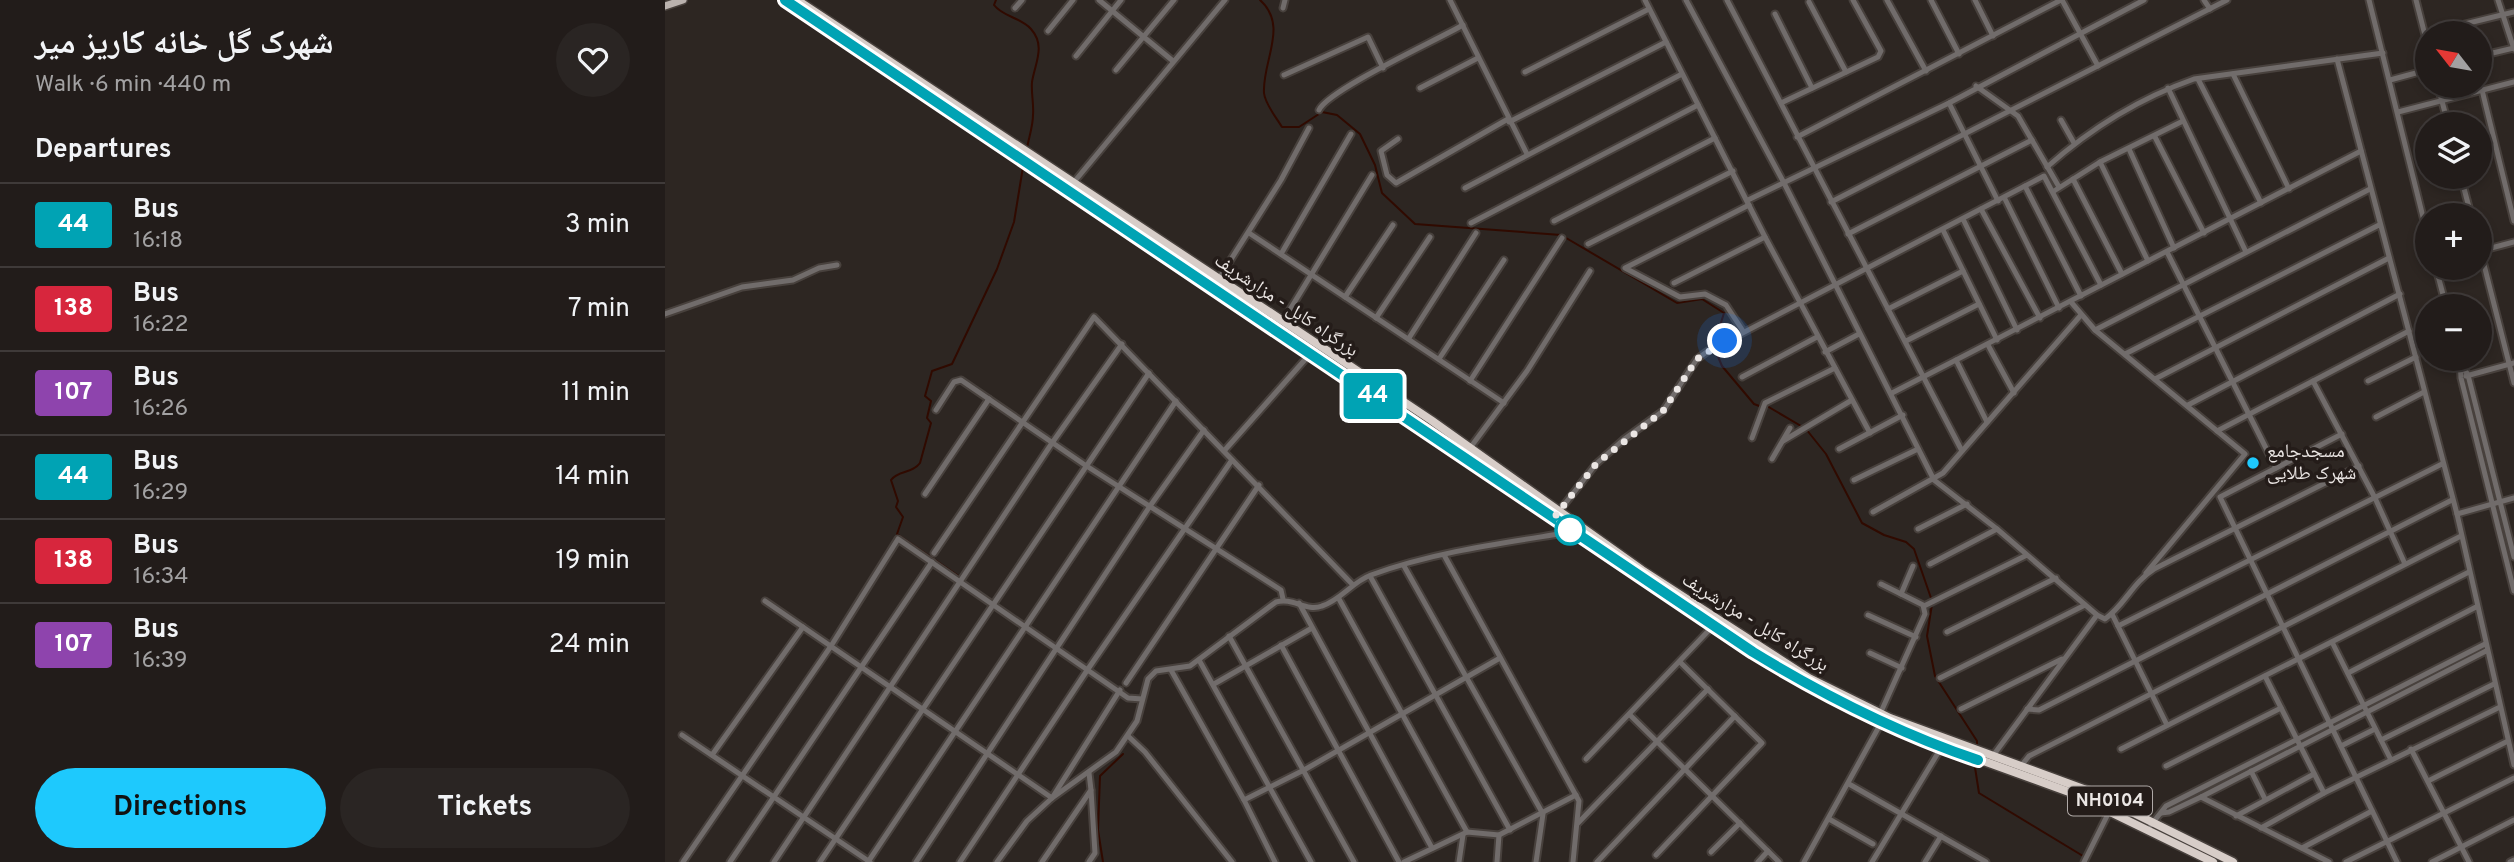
<!DOCTYPE html>
<meta charset="utf-8">
<style>
body{margin:0;font-family:Overpass,"Noto Naskh Arabic",sans-serif;background:#2a2523;color:#f1f3f6;height:100vh;display:flex;flex-direction:column;font-size:26px;white-space:nowrap}
*{box-sizing:border-box;margin:0}
p{font-size:23px;color:#a2a1a2}
.icon{flex:none;width:38px;height:38px;fill:none;stroke:currentColor;stroke-width:2;stroke-linecap:round;stroke-linejoin:round}
.map{position:relative;flex:1;overflow:hidden}
.drawer{display:flex;flex-direction:column;background:#221c1a;width:665px}
.drawer>*{flex:none}
.badge{padding:0 14px;border-radius:5px;font-size:24px;line-height:46px}
.needle{width:46px;rotate:301deg}
.buttons{position:absolute;left:1750px;top:21px;display:grid;gap:14px}
.buttons a{display:grid;place-items:center;width:77px;height:77px;border-radius:50%;background:#221c1a;box-shadow:0 4px 10px #0003,0 0 0 2px #3f3a39;font-size:35px}
.you{position:absolute;width:35px;height:35px;margin:-18px;border:5px solid #fff;border-radius:50%;background:#1a73e8;box-shadow:0 0 0 10px #1a73e833}
.map>.badge{position:absolute;translate:-50% -50%;box-shadow:0 0 0 4px #fff}
h2{padding:0 35px;font-size:26px;line-height:63px}
.round{display:grid;place-items:center;flex:none;width:74px;height:74px;border-radius:37px;background:#2a2523}
.overview{display:flex;align-items:center;justify-content:space-between;height:119px;padding:0 35px}
h1{font-size:33px;font-weight:700;line-height:52px}
.action{display:flex;gap:14px;margin-top:auto;padding:14px 35px}
.action a{flex:1;height:80px;border-radius:42px;background:#1ec9fd;color:#111;font-size:28px;font-weight:700;line-height:80px;text-align:center}
.action a+a{background:#2a2523;color:#f1f3f6}
ul{padding:0;list-style:none}
li{display:flex;align-items:center;gap:21px;height:84px;padding:0 35px;border-top:2px solid #3f3a39}
li div{flex:1}
li b{display:block;font-size:26px}
li em{font-style:normal}
li .badge{min-width:77px;font-weight:700;text-align:center}
main{display:flex;flex:1;min-height:0}
.map>svg:first-child{display:block}
.lines{fill:none;stroke-linecap:round;stroke-linejoin:round}
.stream{stroke:#300a00;stroke-width:2}
.minor-casing{stroke:#48413d;stroke-width:9}
.major-casing{stroke:#48413d;stroke-width:10}
.highway-casing{stroke:#48413d;stroke-width:11}
.minor{stroke:#716c6b;stroke-width:5}
.major{stroke:#bab2ae;stroke-width:7}
.highway{stroke:#d7cdc8;stroke-width:8}
.line-casing{stroke:#fff;stroke-width:16}
.line{stroke:#00a3b4;stroke-width:10}
.walk{stroke:#ebe6e4;stroke-width:7;stroke-dasharray:0 12.6}
.poi-dot{fill:#1ec9fd;stroke:#241c19;stroke-width:2.5}
.stop-dot{fill:#fff;stroke:#00a3b4;stroke-width:3.5}
.labels{text-anchor:middle;dominant-baseline:central;stroke-width:7;stroke-linejoin:round;paint-order:stroke}
.shield{fill:#241c19;stroke:#afa9a7;stroke-width:2}
.shield-label{font-size:18px;font-weight:bold;fill:#ebe6e4}
.street-label{font-size:19px;fill:#ebe6e4;stroke:#241c19}
.poi-label{font-size:19px;fill:#ebe6e4;stroke:#241c19;text-anchor:start}
</style>
<main>
<section class="drawer">
<div class="overview"><div><h1>شهرک گل خانه کاریز میر</h1><p>Walk · 6 min · 440 m</p></div><a class="round"><svg class="icon" aria-label="heart" viewBox="0 0 24 24"><path d="M12 20l-8-8c-3-5 5-10 8-4 3-6 11-1 8 4z"/></svg></a></div>
<h2>Departures</h2>
<ul>
<li><span class="badge" style="background:#00a3b4;color:#fff">44</span><div><b>Bus</b><p>16:18</p></div><em>3 min</em></li>
<li><span class="badge" style="background:#d7263d;color:#fff">138</span><div><b>Bus</b><p>16:22</p></div><em>7 min</em></li>
<li><span class="badge" style="background:#8e44ad;color:#fff">107</span><div><b>Bus</b><p>16:26</p></div><em>11 min</em></li>
<li><span class="badge" style="background:#00a3b4;color:#fff">44</span><div><b>Bus</b><p>16:29</p></div><em>14 min</em></li>
<li><span class="badge" style="background:#d7263d;color:#fff">138</span><div><b>Bus</b><p>16:34</p></div><em>19 min</em></li>
<li><span class="badge" style="background:#8e44ad;color:#fff">107</span><div><b>Bus</b><p>16:39</p></div><em>24 min</em></li>
</ul>
<div class="action"><a>Directions</a><a>Tickets</a></div>
</section>
<div class="map">
<svg width="1849" height="862" viewBox="0 0 1849 862">
<rect width="100%" height="100%" fill="#2d2622"/>
<g class="lines">
<g class="stream">
<path d="M331,0l-2,5c9,12 26,12 37,24 15,17 4,34 1,53 -1,11 2,22 1,33 0,11 -4,22 -6,33"/>
<path d="M595,0c29,26 2,61 4,93 1,11 12,24 18,34h17l23,-15 15,3 23,19 15,31 7,28 33,31 146,11 116,68 25,-4 22,14 -9,29"/>
<path d="M1051,352l6,14 32,38 8,3"/>
<path d="M1102,406l34,20"/>
<path d="M1141,429l20,25 36,69 22,12 22,7 8,7 17,49"/>
<path d="M295,577l-63,-43 6,-17 -7,-10 2,-6 -7,-21c7,-10 21,-6 29,-17l11,-40 -4,-5 4,-17 -6,-5 7,-25 20,-7 45,-95 17,-47 9,-55"/>
<path d="M1267,604l-5,32 8,40 42,65v5"/>
<path d="M1309,761l5,32 104,63"/>
<path d="M438,862l-5,-32 2,-54 23,-22"/>
</g>
<defs>
<g id="minor">
<path d="M434,0l74,61"/>
<path d="M785,0l77,154"/>
<path d="M980,0l120,237 105,196"/>
<path d="M1021,0l98,183 150,297 63,49 100,86 8,4c19,-13 28,-37 49,-50l205,-103"/>
<path d="M1062,0l235,451"/>
<path d="M1222,0l39,71"/>
<path d="M1266,0l28,54"/>
<path d="M1310,0l18,36"/>
<path d="M1397,0l36,66"/>
<path d="M1539,0l6,9"/>
<path d="M1704,0l58,233"/>
<path d="M1751,0l11,43"/>
<path d="M1833,0l16,49"/>
<path d="M1144,2l37,70"/>
<path d="M350,8l7,-8"/>
<path d="M618,8l2,-8"/>
<path d="M1110,14l37,74"/>
<path d="M383,31l25,-31"/>
<path d="M1763,33l86,-21"/>
<path d="M411,56l45,-56"/>
<path d="M1815,56l34,-8"/>
<path d="M1672,59l120,455 57,251"/>
<path d="M451,70l58,-70"/>
<path d="M860,72l124,-63"/>
<path d="M1568,74l56,115"/>
<path d="M619,75l84,-38 15,31"/>
<path d="M1533,79l63,124"/>
<path d="M1725,80l37,-10"/>
<path d="M1311,86l42,30 41,71"/>
<path d="M1773,86l10,38"/>
<path d="M755,88l58,-30"/>
<path d="M1503,88l78,164"/>
<path d="M1817,90l32,131"/>
<path d="M1116,103l97,-46 3,-6 -28,-51"/>
<path d="M1284,103l49,98"/>
<path d="M654,110c9,-20 118,-70 144,-85"/>
<path d="M1733,112l116,-30"/>
<path d="M1396,120l13,23"/>
<path d="M844,122l157,-80"/>
<path d="M1132,137l264,-137"/>
<path d="M1490,137l49,96"/>
<path d="M733,139l-17,12 6,24 9,8 112,-64"/>
<path d="M1464,149l45,99"/>
<path d="M1435,162l48,99"/>
<path d="M1382,167c43,-38 93,-69 147,-88l189,-26"/>
<path d="M1796,177l10,38"/>
<path d="M1408,179l49,95"/>
<path d="M409,182l151,-182"/>
<path d="M1360,186l56,110"/>
<path d="M800,188l217,-114"/>
<path d="M1389,191l46,-29 83,-41"/>
<path d="M1340,199l54,109"/>
<path d="M1083,200l201,-97 195,-103"/>
<path d="M1166,202l396,-202"/>
<path d="M1316,209l59,109"/>
<path d="M1298,219l54,111"/>
<path d="M889,221l161,-83"/>
<path d="M806,223l227,-118"/>
<path d="M1278,230l54,110"/>
<path d="M584,233l255,170"/>
<path d="M1183,234l184,-94"/>
<path d="M923,244l145,-73"/>
<path d="M1815,249l34,134"/>
<path d="M1815,251l34,-9"/>
<path d="M1502,252l109,216"/>
<path d="M616,254l70,-120"/>
<path d="M1771,268l10,38"/>
<path d="M553,280l63,-100 28,-52"/>
<path d="M1009,283l91,-46"/>
<path d="M680,297l48,-72"/>
<path d="M1406,302l24,28 150,124 -99,119"/>
<path d="M1223,309l75,-38"/>
<path d="M0,314l77,-27 51,-7 26,-12 18,-3"/>
<path d="M711,318l54,-81"/>
<path d="M618,321l89,-146"/>
<path d="M1430,330l275,-141"/>
<path d="M1078,331l-17,-26 -21,-11 -25,3 -55,-29 124,-63"/>
<path d="M744,338l67,-105"/>
<path d="M1241,341l73,-37"/>
<path d="M1323,345l26,48"/>
<path d="M1160,352l34,-18"/>
<path d="M1460,354l254,-129"/>
<path d="M774,359l65,-99"/>
<path d="M1795,359l1,19 53,213"/>
<path d="M1291,360l31,62"/>
<path d="M1797,366l6,9 46,182"/>
<path d="M1801,376l48,-13"/>
<path d="M1077,377l75,-40"/>
<path d="M1490,379l234,-121"/>
<path d="M805,381l92,-143"/>
<path d="M1648,381l62,117 30,66"/>
<path d="M1703,381l48,-24"/>
<path d="M1227,393l469,-242"/>
<path d="M1523,405l212,-111"/>
<path d="M271,410l18,-28 7,-2 124,85 196,125 2,9"/>
<path d="M1711,417l48,-25"/>
<path d="M1552,431l192,-100"/>
<path d="M1677,434l-122,63 177,365"/>
<path d="M1087,438l13,-35 70,-35"/>
<path d="M1118,441l69,-41"/>
<path d="M805,448l57,-77 63,-100"/>
<path d="M1174,449l64,-34"/>
<path d="M559,451l86,-97"/>
<path d="M1107,459l18,-31"/>
<path d="M1189,480l64,-31"/>
<path d="M260,494l64,-95"/>
<path d="M1208,512l70,-39 138,-158"/>
<path d="M892,514l39,-50 27,-24 40,-29 34,-52 11,-8 336,-175 57,109"/>
<path d="M1792,514l57,-16"/>
<path d="M1253,529l49,-25"/>
<path d="M269,553l160,-236 259,268"/>
<path d="M779,555l135,246 -6,61"/>
<path d="M1265,564l67,-35"/>
<path d="M739,566l139,248 -7,48"/>
<path d="M705,576l140,254"/>
<path d="M1236,594l12,-28"/>
<path d="M674,599l128,233"/>
<path d="M100,601l287,197 68,-108"/>
<path d="M634,603l133,245"/>
<path d="M1259,606l103,-51"/>
<path d="M1447,614l55,111"/>
<path d="M1203,615l48,22"/>
<path d="M1453,626l324,-162"/>
<path d="M1282,632l109,-54"/>
<path d="M564,636l125,226"/>
<path d="M1667,642l59,118"/>
<path d="M616,645l118,217"/>
<path d="M1205,653l32,15"/>
<path d="M534,660l112,202"/>
<path d="M506,670l73,130 31,62"/>
<path d="M1683,673l128,-66"/>
<path d="M1600,676l59,117"/>
<path d="M1275,678l145,-73"/>
<path d="M461,683l133,-198"/>
<path d="M549,684l98,-56"/>
<path d="M1296,709l101,-50"/>
<path d="M1362,709l12,1 413,-210"/>
<path d="M1215,714l45,-100 -2,-9 -42,-21"/>
<path d="M965,715l149,147"/>
<path d="M17,735l188,127"/>
<path d="M463,736l17,16 87,110"/>
<path d="M1716,740l113,-56"/>
<path d="M1676,746l34,-17"/>
<path d="M1456,749l348,-177"/>
<path d="M1746,749l58,113"/>
<path d="M47,755l91,-128"/>
<path d="M1327,757l105,-142"/>
<path d="M921,759l127,-133"/>
<path d="M1356,766l8,-10 432,-220"/>
<path d="M1501,766l115,-58"/>
<path d="M1586,771l14,28"/>
<path d="M1763,781l80,-40"/>
<path d="M1184,784l137,78"/>
<path d="M1536,797l128,65"/>
<path d="M579,800l60,-30 196,-112"/>
<path d="M1496,813l8,-1 32,-15 285,-146"/>
<path d="M1571,816l78,-42"/>
<path d="M1164,819l44,25"/>
<path d="M913,823l130,-134"/>
<path d="M1486,825l15,-19 319,-162"/>
<path d="M1596,828l63,-35 176,-86"/>
<path d="M1637,848l70,-37"/>
<path d="M1046,852l29,-29"/>
<path d="M991,855l106,-112 -82,-81"/>
<path d="M18,862l148,-216 67,-107 230,159 14,1"/>
<path d="M65,862l202,-300"/>
<path d="M109,862l278,-419 70,-99"/>
<path d="M155,862l329,-489"/>
<path d="M203,862l308,-461"/>
<path d="M251,862l234,-356 54,-76"/>
<path d="M295,862l128,-193 144,-209"/>
<path d="M332,862l30,-41 25,-23 64,-46 21,-31 11,-42 8,-8 34,-5 86,-64c17,-5 30,10 46,4 19,-6 30,-24 49,-31 60,-22 125,-31 188,-41l10,-8"/>
<path d="M377,862l49,-72 -2,-17"/>
<path d="M424,862l6,-9 -4,-63"/>
<path d="M739,862l63,-30 32,3 77,-40"/>
<path d="M794,862l4,-27"/>
<path d="M832,862l2,-27"/>
<path d="M932,862l138,-146"/>
<path d="M1093,862l10,-11"/>
<path d="M1139,862l77,-139"/>
<path d="M1207,862l69,-114"/>
<path d="M1260,862l16,-26"/>
<path d="M1419,862l26,-52"/>
<path d="M1681,862l168,-84"/>
<path d="M1767,862l82,-42"/>
<path d="M1845,862l4,-2"/>
</g>
<path id="major" d="M0,6l18,-6"/>
<g id="highway">
<path d="M120,0l768,519 257,168 77,39 182,66 144,70"/>
<path d="M132,0l486,321 148,99 211,150 167,108 81,40 199,73 144,71"/>
</g>
</defs>
<use href="#minor" class="minor-casing"/>
<use href="#major" class="major-casing"/>
<use href="#highway" class="highway-casing"/>
<use href="#minor" class="minor"/>
<use href="#major" class="major"/>
<use href="#highway" class="highway"/>
</g>
<g class="lines">
<defs>
<path id="line" d="M120,0l968,652c72,44 145,81 225,108"/>
</defs>
<use href="#line" class="line-casing"/>
<use href="#line" class="line"/>
<path class="walk" d="M905,530l-17,-11 43,-55 67,-53 34,-52 28,-18"/>
</g>
<circle class="poi-dot" cx="1588" cy="463" r="7"/>
<circle class="stop-dot" cx="905" cy="530" r="14"/>
<g class="labels">
<rect class="shield" x="1403" y="786.5" width="84" height="29" rx="5"/>
<g class="shield-label">
<text x="1445" y="801">NH0104</text>
</g>
<g class="street-label">
<text transform="translate(621 306) rotate(34)">بزرگراه کابل - مزارشریف</text>
<text transform="translate(1090 623) rotate(32)">بزرگراه کابل - مزارشریف</text>
</g>
<g class="poi-label">
<text x="1602" y="452">مسجدجامع<tspan x="1602" dy="22">شهرک طلایی</tspan></text>
</g>
</g>
</svg>
<div class="buttons">
<a><svg class="needle" viewBox="-14 -14 28 28"><path d="M0-13l5 13h-10z" fill="#e53935"/><path d="M0 13l5-13h-10z" fill="#a2a1a2"/></svg></a>
<a><svg class="icon" aria-label="layers" viewBox="0 0 24 24"><path d="M12 4l9 5-9 5-9-5zM3 14l9 5 9-5"/></svg></a>
<a>+</a>
<a>−</a>
</div>
<div class="you" style="left:1060px;top:341px"></div>
<b class="badge" style="left:708px;top:396px;background:#00a3b4;color:#fff">44</b>
</div>
</main>
